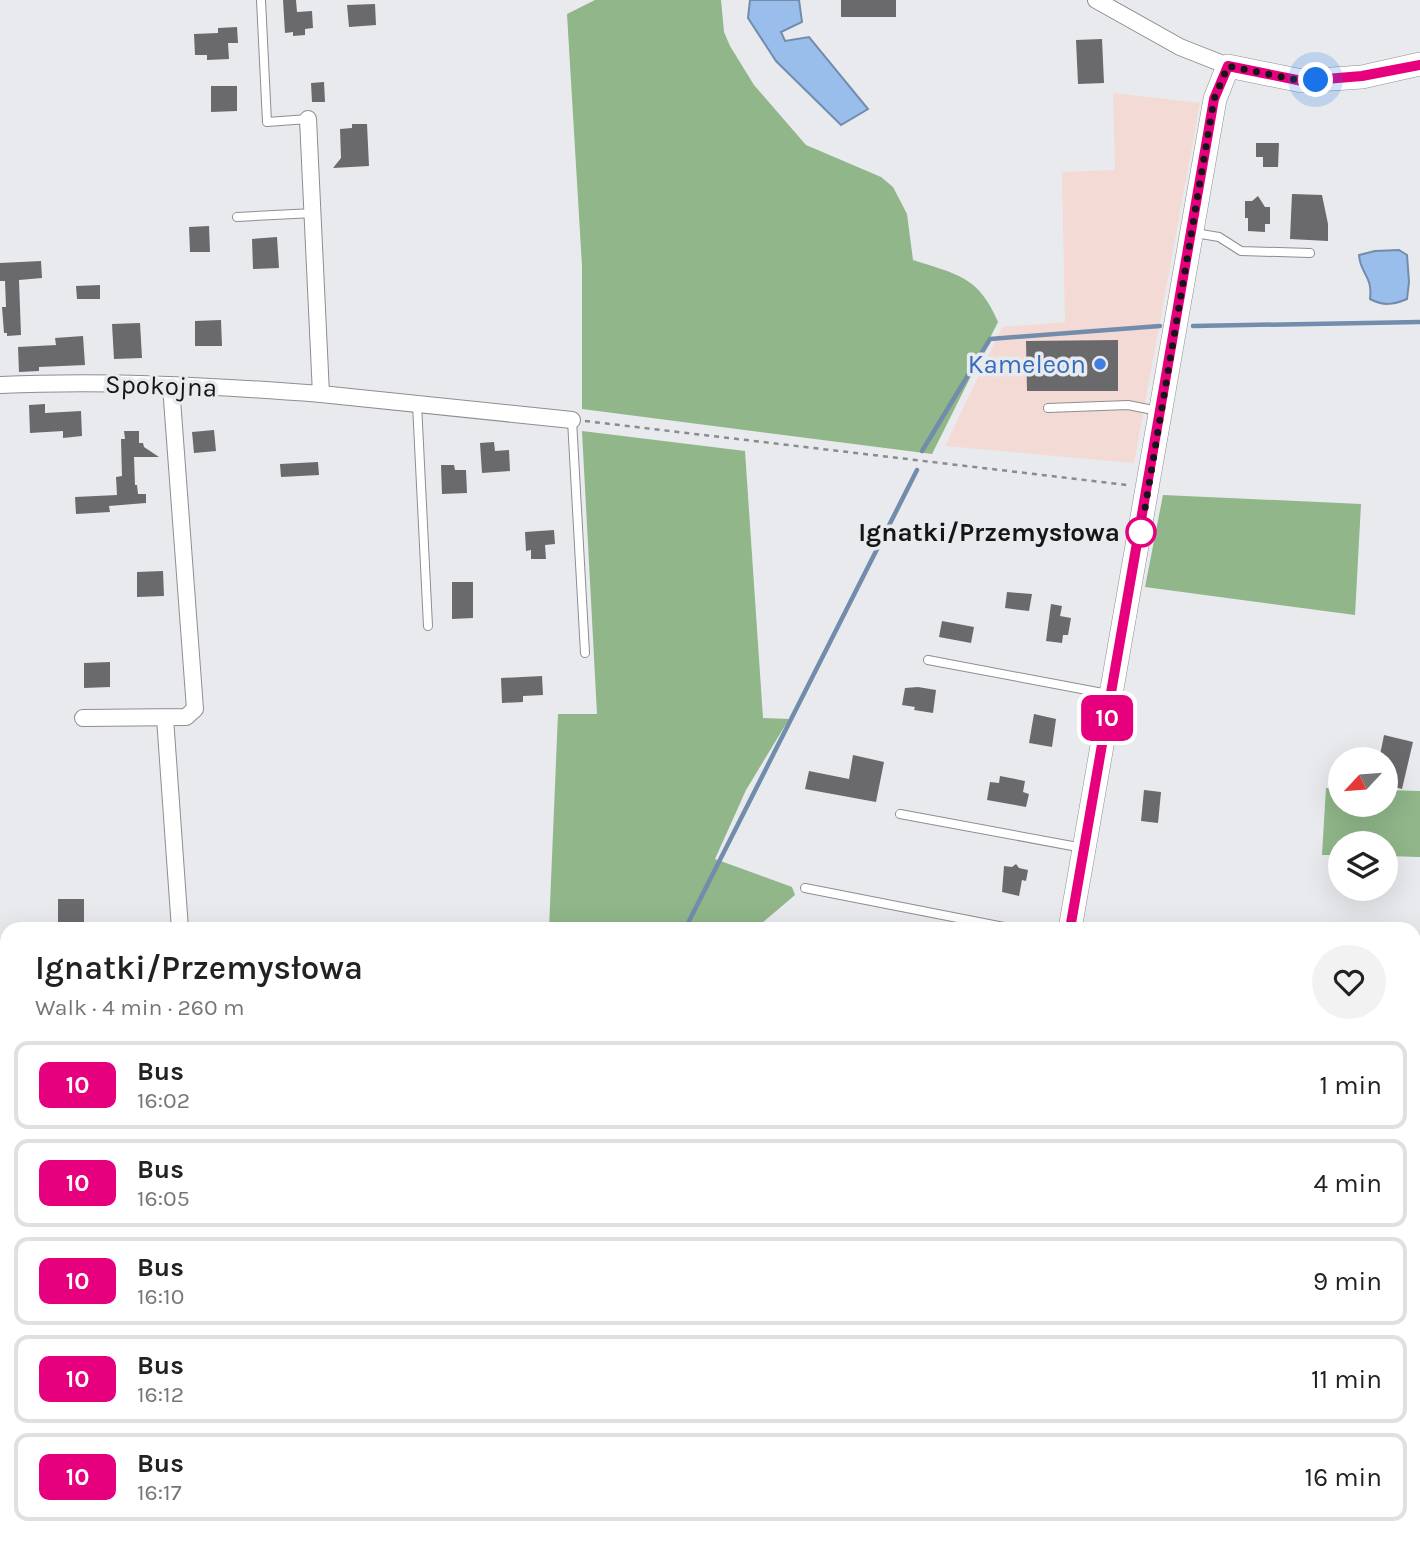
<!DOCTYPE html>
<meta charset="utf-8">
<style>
body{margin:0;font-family:Karla,sans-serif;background:#f2f2f2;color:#222;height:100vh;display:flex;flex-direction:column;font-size:26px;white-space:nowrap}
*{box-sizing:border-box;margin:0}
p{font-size:23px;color:#767676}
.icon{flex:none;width:38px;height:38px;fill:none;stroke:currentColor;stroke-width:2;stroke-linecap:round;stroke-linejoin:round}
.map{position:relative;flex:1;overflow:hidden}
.details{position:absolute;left:0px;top:922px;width:1421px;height:625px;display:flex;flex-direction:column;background:#fff;border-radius:21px 21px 0 0;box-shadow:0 7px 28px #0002}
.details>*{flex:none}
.badge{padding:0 14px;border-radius:10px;font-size:24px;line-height:46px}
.needle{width:46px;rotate:244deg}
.buttons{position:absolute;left:1328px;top:747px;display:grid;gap:14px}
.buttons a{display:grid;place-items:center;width:70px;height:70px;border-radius:50%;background:#fff;box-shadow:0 7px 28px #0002;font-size:35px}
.you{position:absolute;width:35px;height:35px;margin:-18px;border:5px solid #fff;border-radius:50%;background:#1a73e8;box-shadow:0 0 0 10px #1a73e833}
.map>.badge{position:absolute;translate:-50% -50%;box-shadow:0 0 0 4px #fff}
.round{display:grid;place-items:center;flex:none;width:74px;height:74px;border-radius:37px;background:#f2f2f2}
.head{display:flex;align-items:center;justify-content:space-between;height:119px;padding:0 35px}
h1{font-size:33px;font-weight:600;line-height:52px}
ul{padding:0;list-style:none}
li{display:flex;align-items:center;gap:21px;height:88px;margin:0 14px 10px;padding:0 21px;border:4px solid #e0e0e0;border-radius:14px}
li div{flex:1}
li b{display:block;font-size:26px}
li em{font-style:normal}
li .badge{min-width:77px;font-weight:700;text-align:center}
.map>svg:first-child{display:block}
.industrial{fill:#f4dad5}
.forest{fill:#90b689}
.water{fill:#9abeec;stroke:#728cac;stroke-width:2}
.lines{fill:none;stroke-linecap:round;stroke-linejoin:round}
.stream{stroke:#728cac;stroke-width:4.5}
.building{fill:#6a6a6d}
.lane-casing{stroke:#8d8e92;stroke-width:10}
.street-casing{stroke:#8d8e92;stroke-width:18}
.secondary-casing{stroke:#8d8e92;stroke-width:24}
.path{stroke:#8a8b8e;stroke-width:2.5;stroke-dasharray:5 5;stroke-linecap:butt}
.lane{stroke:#fff;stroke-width:8}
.street{stroke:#fff;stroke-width:16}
.secondary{stroke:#fff;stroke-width:23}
.line-casing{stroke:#fff;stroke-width:16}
.line{stroke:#e6007e;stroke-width:10}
.walk{stroke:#161618;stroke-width:7;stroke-dasharray:0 12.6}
.shop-dot{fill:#3f7fe0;stroke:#e8eaee;stroke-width:2.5}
.stop-dot{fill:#fff;stroke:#e6007e;stroke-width:3.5}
.labels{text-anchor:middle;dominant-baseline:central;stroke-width:7;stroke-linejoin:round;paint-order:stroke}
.shop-label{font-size:26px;fill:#366cbe;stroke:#e8eaee;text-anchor:end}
.street-label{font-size:26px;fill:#161618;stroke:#e8eaee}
.stop-label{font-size:26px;font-weight:bold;fill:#161618;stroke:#e8eaee;text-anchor:end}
</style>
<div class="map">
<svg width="1420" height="1546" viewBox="0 0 1420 1546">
<rect width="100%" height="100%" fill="#e8eaee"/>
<g class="industrial">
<path d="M1113,93l87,10 -66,360 -189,-17 57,-119 63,-5 -3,-150 53,-2z"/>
<path d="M0,1318h7v222h685l-3,6h-689z"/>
<path d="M928,1540h25l1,6h-54z"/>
</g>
<g class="forest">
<path d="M595,0h126l3,32 6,14 24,39 52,60 75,32 12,10 14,27 6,46c43,14 66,16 85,62l-66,132 -350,-45v-143l-15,-252z"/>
<path d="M582,431l163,20 18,267 26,1 -43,71 -31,69 77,28 3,8 -40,34h-206l9,-215h39z"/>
<path d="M1163,495l198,9 -6,111 -210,-28z"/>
<path d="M1326,788h14v17h46v-15l34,1v66l-34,-1v-12h-46v11h-18z"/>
</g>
<g class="water">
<path d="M750,0h49l3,22 -21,10 4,9 24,-4 59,72 -27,16 -65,-64 -28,-43z"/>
<path d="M1399,250l8,5 2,27 -2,17c-14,6 -24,7 -37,0 3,-24 -10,-25 -11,-44l16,-4z"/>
<rect x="1200" y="1540" width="59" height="6"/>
</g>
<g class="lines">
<g class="stream">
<path d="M1193,326l227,-4"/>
<path d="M922,451l68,-112 170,-13"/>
<path d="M685,929l232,-459"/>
<path d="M0,1061l7,2"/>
</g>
</g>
<g class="building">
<path d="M283,0h13l1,12 15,-1 1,17 -8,1v6l-12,1v-4l-8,1z"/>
<rect x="841" y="0" width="55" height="17"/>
<path d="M375,4l1,21 -27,2 -2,-22z"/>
<path d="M237,27l1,16h-10l1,16 -22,1v-5h-12l-1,-21 24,-1v-5z"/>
<path d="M1102,39l2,44 -26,1 -2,-44z"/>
<path d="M324,82l1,20h-13l-1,-19z"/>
<path d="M211,86h26v25l-26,1z"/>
<path d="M352,124h15l2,42 -36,2 8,-10 -1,-29 12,-1z"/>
<path d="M1256,143h23l-1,24h-15v-10h-7z"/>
<path d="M1292,194l30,1 6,29v17l-38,-2z"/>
<path d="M1258,196l7,11h5v17h-5v8l-17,-1v-13h-3v-17h7z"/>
<path d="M209,226l1,26h-20l-1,-25z"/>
<path d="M277,237l2,31 -26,1 -1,-30z"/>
<path d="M41,261l1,17 -23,2 2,55 -14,1v-3h-3l-2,-26h4l-1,-26h-5v-18z"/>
<path d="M100,285v14h-23l-1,-13z"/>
<path d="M221,320l1,26h-27v-25z"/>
<path d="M140,323l2,35 -28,1 -2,-35z"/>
<path d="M83,336l2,29 -46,2v4l-20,1 -1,-25 38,-2 -1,-7z"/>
<path d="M1118,340v51h-91l-1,-50z"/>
<path d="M45,404v9l36,-2 1,25 -19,2v-7l-33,2 -1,-28z"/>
<path d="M214,430l2,21 -22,2 -2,-21z"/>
<path d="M124,431h15v12h4l1,4 15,10h-25l1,28h2l1,9h8v9l-37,3 1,6 -34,2 -1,-17 42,-2 -1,-18 6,-1 -1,-37h4z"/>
<path d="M494,442l1,9 14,-1 1,21 -28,2 -2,-30z"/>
<path d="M318,462l1,13 -38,2 -1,-13z"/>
<path d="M441,465h13l1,5h11l1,23 -25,1z"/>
<path d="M554,530l1,14 -10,1 1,14h-15v-9l-5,1 -1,-19z"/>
<path d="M163,571l1,25 -27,1v-25z"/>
<path d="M452,582h21v36l-21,1z"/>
<path d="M1007,592l25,2 -3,17 -24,-3z"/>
<path d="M1051,604l11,2 -2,10 11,2 -3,17h-5l-1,8 -16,-2z"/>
<path d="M942,621l32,6 -3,16 -32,-6z"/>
<path d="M110,662v25l-26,1v-25z"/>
<path d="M542,676l1,19 -20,1v6l-21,1 -1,-25z"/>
<path d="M918,687l18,3 -3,23 -19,-3 1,-3 -13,-2 3,-17z"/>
<path d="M1034,714l22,5 -4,28 -23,-4z"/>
<path d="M1384,735l29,7 -11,47 -16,-4v-25h-7z"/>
<path d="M853,755l31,7 -8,40 -71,-13 4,-18 40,8z"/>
<path d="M1000,776l25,5 -2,11 6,2 -3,13 -39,-7 3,-18 9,1z"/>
<path d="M1144,790l17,2 -3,31 -17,-2z"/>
<path d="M1016,864l3,4 9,2 -2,11 -4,-1 -3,16 -17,-4 2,-26 8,1z"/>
<path d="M58,899h26v25l-26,1z"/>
</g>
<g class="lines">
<defs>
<g id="lane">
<path d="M261,0l6,122 41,-3"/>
<path d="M237,217l77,-4"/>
<path d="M1195,233l24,4 22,14 69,2"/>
<path d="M417,404l11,222"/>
<path d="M1048,408l80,-3 30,6"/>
<path d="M572,420l13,233"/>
<path d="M928,660l180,34"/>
<path d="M900,814l183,34"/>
<path d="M805,888l209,41"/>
<path d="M634,1540l1,6"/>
</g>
<g id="street">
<path d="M1096,0l84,47 48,19"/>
<path d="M0,385c107,-5 215,1 321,9l-13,-275"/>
<path d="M321,394l251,26"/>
<path d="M83,718l103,-1 9,-8 -24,-323"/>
<path d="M165,718l15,211"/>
<path d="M1414,1061l6,1"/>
<path d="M1414,1190h6"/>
</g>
<g id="secondary">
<path d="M1070,929l145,-830 13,-33 74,15 60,-4 58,-13"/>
<path d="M971,1540l1,6"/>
</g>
</defs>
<use href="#lane" class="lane-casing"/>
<use href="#street" class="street-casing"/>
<use href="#secondary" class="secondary-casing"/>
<g class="path">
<path d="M585,421l542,64"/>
<path d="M1414,1337h6"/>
</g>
<use href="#lane" class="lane"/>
<use href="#street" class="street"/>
<use href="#secondary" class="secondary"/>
</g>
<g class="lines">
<defs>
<path id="line" d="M1070,929l144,-830 14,-33 74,15 60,-5 58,-11"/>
</defs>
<use href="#line" class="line-casing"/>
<use href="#line" class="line"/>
<path class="walk" d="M1141,532l73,-433 14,-33 74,15 14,-1"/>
</g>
<circle class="shop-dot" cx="1100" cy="364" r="7"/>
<circle class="stop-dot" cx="1141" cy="532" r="14"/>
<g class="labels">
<g class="shop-label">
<text x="1086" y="364">Kameleon</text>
</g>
<g class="street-label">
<text transform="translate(161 386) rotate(2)">Spokojna</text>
</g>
<g class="stop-label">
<text x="1120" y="532">Ignatki/Przemysłowa</text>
</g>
</g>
</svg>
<div class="buttons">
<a><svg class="needle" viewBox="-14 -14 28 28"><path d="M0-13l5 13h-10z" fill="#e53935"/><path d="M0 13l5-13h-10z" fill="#767676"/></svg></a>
<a><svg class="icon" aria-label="layers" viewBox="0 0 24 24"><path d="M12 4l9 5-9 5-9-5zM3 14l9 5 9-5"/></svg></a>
</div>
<div class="you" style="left:1316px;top:80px"></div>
<b class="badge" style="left:1107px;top:718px;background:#e6007e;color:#fff">10</b>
<section class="details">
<div class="head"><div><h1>Ignatki/Przemysłowa</h1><p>Walk · 4 min · 260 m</p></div><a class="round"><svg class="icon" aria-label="heart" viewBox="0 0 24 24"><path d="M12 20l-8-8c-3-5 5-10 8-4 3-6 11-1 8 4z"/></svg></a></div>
<ul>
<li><span class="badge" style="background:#e6007e;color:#fff">10</span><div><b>Bus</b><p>16:02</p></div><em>1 min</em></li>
<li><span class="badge" style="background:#e6007e;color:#fff">10</span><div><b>Bus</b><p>16:05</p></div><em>4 min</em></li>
<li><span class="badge" style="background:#e6007e;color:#fff">10</span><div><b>Bus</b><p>16:10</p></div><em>9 min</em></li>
<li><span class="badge" style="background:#e6007e;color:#fff">10</span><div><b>Bus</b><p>16:12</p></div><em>11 min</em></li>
<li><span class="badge" style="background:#e6007e;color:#fff">10</span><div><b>Bus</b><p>16:17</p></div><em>16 min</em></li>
</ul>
</section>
</div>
